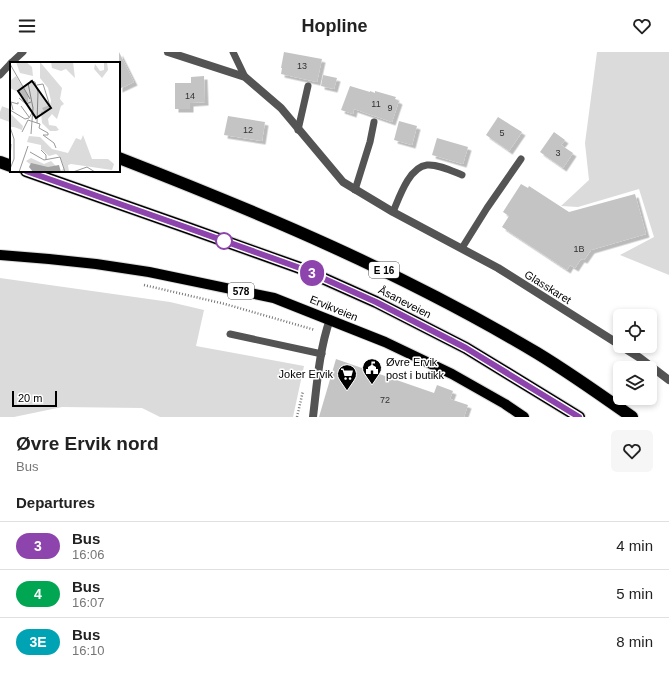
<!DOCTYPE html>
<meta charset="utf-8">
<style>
body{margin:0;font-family:Arial,sans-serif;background:#f6f6f6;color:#222;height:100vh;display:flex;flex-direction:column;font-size:15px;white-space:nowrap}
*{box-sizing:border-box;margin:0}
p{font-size:13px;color:#767676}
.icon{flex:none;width:22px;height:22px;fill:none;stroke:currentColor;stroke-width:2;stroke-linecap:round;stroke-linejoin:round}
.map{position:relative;height:365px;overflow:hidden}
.details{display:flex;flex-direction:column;background:#fff;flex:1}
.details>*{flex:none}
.badge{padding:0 8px;border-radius:13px;font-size:14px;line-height:26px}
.controls{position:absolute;left:613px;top:257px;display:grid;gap:8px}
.controls a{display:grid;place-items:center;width:44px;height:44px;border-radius:6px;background:#fff;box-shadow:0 2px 6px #0003;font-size:20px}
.scale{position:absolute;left:12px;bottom:10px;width:45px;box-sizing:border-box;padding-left:4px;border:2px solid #000;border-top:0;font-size:11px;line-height:14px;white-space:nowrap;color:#000;-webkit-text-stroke:3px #fff;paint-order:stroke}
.map>.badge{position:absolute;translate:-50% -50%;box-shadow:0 0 0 2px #fff}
h2{padding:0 16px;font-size:15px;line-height:36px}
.round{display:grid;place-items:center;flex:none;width:42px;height:42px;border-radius:6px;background:#f6f6f6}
.overview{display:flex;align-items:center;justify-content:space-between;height:68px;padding:0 16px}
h1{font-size:19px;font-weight:700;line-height:30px}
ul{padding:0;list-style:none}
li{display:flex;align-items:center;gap:12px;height:48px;padding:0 16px;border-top:1px solid #e0e0e0}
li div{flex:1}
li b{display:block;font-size:15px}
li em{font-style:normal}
li .badge{min-width:44px;font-weight:700;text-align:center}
header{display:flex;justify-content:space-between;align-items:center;height:52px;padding:0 16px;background:#fff;font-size:18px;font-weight:700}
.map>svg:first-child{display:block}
.green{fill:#dbdbdb}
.building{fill:#c4c4c4;filter:url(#shadow)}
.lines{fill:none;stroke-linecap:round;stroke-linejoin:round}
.motorway-tunnel{stroke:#d9d9d9;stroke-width:12;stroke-dasharray:12 6;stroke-linecap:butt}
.primary-casing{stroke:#dbdbdb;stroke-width:12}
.motorway-casing{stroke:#dbdbdb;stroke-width:14}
.path{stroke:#767676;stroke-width:2.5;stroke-dasharray:1 2;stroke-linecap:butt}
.service{stroke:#545454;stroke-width:7}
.minor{stroke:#545454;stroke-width:8}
.primary{stroke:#000;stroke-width:10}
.motorway{stroke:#000;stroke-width:12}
.line-casing{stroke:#fff;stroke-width:9}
.line{stroke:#8e44ad;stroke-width:6}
.stop-dot{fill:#fff;stroke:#8e44ad;stroke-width:2}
.labels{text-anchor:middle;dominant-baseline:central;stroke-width:3;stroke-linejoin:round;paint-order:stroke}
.number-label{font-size:9px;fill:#313131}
.shield{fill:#fff;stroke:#4c4c4c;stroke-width:1}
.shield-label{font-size:10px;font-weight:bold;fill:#000}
.street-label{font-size:11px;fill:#000;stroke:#fff}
.poi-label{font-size:11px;fill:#000;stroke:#fff;text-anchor:start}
.inset-road{fill:none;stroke:#999;stroke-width:1}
.view{fill:#000;fill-opacity:0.15;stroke:#000;stroke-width:2}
.inset-edge{fill:none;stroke:#000;stroke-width:2}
</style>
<header><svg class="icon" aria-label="menu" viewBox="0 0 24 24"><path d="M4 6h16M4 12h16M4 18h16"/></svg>Hopline<svg class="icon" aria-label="heart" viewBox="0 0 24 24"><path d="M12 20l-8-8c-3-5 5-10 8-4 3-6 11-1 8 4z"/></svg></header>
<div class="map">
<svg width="669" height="365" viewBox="0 0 669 365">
<defs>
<filter id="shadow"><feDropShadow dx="3.5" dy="3.5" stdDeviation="0" flood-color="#0004"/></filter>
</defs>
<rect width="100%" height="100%" fill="#fff"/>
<g class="green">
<path d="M597,0h72v223l-49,-20 34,-18 -15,-48 -61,18 -17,-1 28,-26 -4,-37z"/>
<path d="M0,226l170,24 34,8 -8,36 108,20 -11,51h-133l-18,-9 -80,-1 -48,10h-14z"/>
</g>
<g class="building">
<path d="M119,0l15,30 -15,7z"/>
<path d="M284,0l38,7 -5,23 -36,-8 1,-6h-1z"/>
<path d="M323,23l14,3 -3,11 -13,-3z"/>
<path d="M204,24l1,26 -15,1v6h-15v-26h16v-6z"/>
<path d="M350,34l20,6v-1l5,2v-2l21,6 -1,2 4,2 -7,21 -38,-13 -1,5 -12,-4z"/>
<path d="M228,64l37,6 -3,19 -38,-6z"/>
<path d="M498,65l24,15 -13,19 -23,-16z"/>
<path d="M399,69l18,5 -5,19 -18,-5z"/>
<path d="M554,80l11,8 -4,5 12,8 -10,15 -23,-16z"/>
<path d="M437,86l31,9 -5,17 -31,-9z"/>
<path d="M521,132l7,4 1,-2 40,26 66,-18 11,40 -55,16 -7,10 -3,-1 -6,9 -5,-3 -3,5 -65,-43 7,-11 -6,-4z"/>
<path d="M336,307l98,34 3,-8 16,6 -3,8 18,6 -4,12h-145z"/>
</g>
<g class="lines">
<path class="motorway-tunnel" d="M0,60l11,4"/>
<defs>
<path id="primary" d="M0,203l49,4 47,5 53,8 125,26 111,44 67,32 53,30 19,13"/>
<g id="motorway">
<path d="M119,106c144,56 284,115 418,195 33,20 64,42 95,64"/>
<path d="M0,110l11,4"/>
<path d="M26,119l162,57 112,40 76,34 90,46 113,69"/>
</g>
</defs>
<use href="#primary" class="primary-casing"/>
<use href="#motorway" class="motorway-casing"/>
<g class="path">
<path d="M144,233l81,19 90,26"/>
<path d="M297,365l6,-26"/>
</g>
<g class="service">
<path d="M233,0l12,25"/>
<path d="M11,11l12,-11"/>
<path d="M0,23l11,-12"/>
<path d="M298,78l10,-44"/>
<path d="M355,138l15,-48 4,-20"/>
<path d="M393,160c6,-14 16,-45 34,-47 11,-1 25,6 35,10"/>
<path d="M462,196l25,-40 34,-49"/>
<path d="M230,282l92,20"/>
</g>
<g class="minor">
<path d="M168,0l77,25 36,31 62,74 50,30 105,56 122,77"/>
<path d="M621,294l19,12 29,22"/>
<path d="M313,365c4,-33 6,-66 17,-98"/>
</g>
<use href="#primary" class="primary"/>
<use href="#motorway" class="motorway"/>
</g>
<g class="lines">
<defs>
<path id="line" d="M26,119l162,57 112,40 76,34 90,46 113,69"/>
</defs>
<use href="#line" class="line-casing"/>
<use href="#line" class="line"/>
</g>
<defs>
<symbol id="civic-pin" viewBox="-11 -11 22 30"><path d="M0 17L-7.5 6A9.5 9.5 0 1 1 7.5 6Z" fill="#000" stroke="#fff"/><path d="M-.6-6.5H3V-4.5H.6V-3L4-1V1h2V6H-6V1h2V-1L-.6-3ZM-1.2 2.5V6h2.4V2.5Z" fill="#fff"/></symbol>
<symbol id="supermarket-pin" viewBox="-11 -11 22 30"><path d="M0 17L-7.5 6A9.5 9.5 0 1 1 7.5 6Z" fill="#000" stroke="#fff"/><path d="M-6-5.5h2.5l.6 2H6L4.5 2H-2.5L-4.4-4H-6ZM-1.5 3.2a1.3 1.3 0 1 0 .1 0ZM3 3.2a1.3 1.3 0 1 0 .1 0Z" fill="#fff"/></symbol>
</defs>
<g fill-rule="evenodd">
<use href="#civic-pin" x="361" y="305" width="22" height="30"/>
<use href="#supermarket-pin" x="336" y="311" width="22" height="30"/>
</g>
<circle class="stop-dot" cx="224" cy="189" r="8"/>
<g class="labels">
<g class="number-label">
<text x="302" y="14">13</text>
<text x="190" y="44">14</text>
<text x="376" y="52">11</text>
<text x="390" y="56">9</text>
<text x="248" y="78">12</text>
<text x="502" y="81">5</text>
<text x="558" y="101">3</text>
<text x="579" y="197">1B</text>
<text x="385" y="348">72</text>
</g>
<g class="shield">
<rect x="369" y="210" width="30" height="16" rx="3"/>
<rect x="228" y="231" width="26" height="16" rx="3"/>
</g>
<g class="shield-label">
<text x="384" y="218">E 16</text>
<text x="241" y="239">578</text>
</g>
<g class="street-label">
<text transform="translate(548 235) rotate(32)">Glasskaret</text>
<text transform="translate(405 250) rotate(27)">Åsaneveien</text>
<text transform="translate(334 256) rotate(22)">Ervikveien</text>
</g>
<g class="poi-label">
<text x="386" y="310">Øvre Ervik<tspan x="386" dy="13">post i butikk</tspan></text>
<text x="333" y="322" text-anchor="end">Joker Ervik</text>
</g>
</g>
<g transform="translate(10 10)">
<rect width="110" height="110" fill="#fff"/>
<path d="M6,0h10l6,5 1,9 -13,-3zM30,0l22,26 -2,11 4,5 -3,2 -4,13 -5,-5 -4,5 1,6 7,1 3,4 -3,1h-6l-8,-8 -1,-11 3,-1 -2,-3 8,-3 1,-4 -3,-13 -8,-10zM41,0h22l2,16 -9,-9 -5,2 -9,-3zM94,0h3l1,8 -6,8 -8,-9 1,-5 5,7 4,-1zM6,14l12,20v6l-2,1 -8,-11 -8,-4v-7zM0,51l13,13 -1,4 -8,-3h-4v3zM73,73l9,24h16l6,5 -2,6 -41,-6 -3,1 1,7h-9l4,-4 -4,-11 -4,-3 -7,2 -8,-7v-4l-14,-3 2,-6 11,1 12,12 16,4 8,-15 5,2zM21,96l13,6 7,-3 5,5 -7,2 -19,-4 -4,-3z" fill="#dbdbdb"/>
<path d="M21,101l17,4 11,-2 2,7h-28l-4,-5z" fill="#a2a2a2"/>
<path class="inset-road" d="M0,2l20,35M20,19l5,1 3,10 -1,31M18,21l5,25 -2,26M27,23l6,-1 7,22M9,36l7,6 5,-2M11,44l8,11M0,48l15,9 4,-1 3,-5M3,48l-2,-8 7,2v-2M18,58l12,4 -1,4 9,5v2h-5l11,8 2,5M0,65l4,12v20l-4,10M12,70l6,-12M31,88l5,5v5M20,90l14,8 16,-3 5,15M0,96l1,-14M9,110l9,-26M63,110l14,-5 8,5"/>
<path class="view" d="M22,19l19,27 -15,10 -18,-27z"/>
<rect width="110" height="110" class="inset-edge"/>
</g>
</svg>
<div class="controls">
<a><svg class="icon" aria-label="locate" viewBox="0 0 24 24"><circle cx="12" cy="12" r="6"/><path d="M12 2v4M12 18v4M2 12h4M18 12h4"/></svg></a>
<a><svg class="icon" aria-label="layers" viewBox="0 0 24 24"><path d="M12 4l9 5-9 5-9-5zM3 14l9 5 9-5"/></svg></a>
</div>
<div class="scale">20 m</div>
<b class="badge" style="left:312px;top:221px;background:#8e44ad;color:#fff">3</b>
</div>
<section class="details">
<div class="overview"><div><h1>Øvre Ervik nord</h1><p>Bus</p></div><a class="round"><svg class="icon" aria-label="heart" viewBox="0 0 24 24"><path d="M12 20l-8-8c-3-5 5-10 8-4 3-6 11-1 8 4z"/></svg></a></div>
<h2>Departures</h2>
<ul>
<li><span class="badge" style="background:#8e44ad;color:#fff">3</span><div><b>Bus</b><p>16:06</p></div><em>4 min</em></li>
<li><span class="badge" style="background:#00a651;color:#fff">4</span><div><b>Bus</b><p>16:07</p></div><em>5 min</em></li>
<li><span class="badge" style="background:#00a3b4;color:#fff">3E</span><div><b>Bus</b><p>16:10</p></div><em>8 min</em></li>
</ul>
</section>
